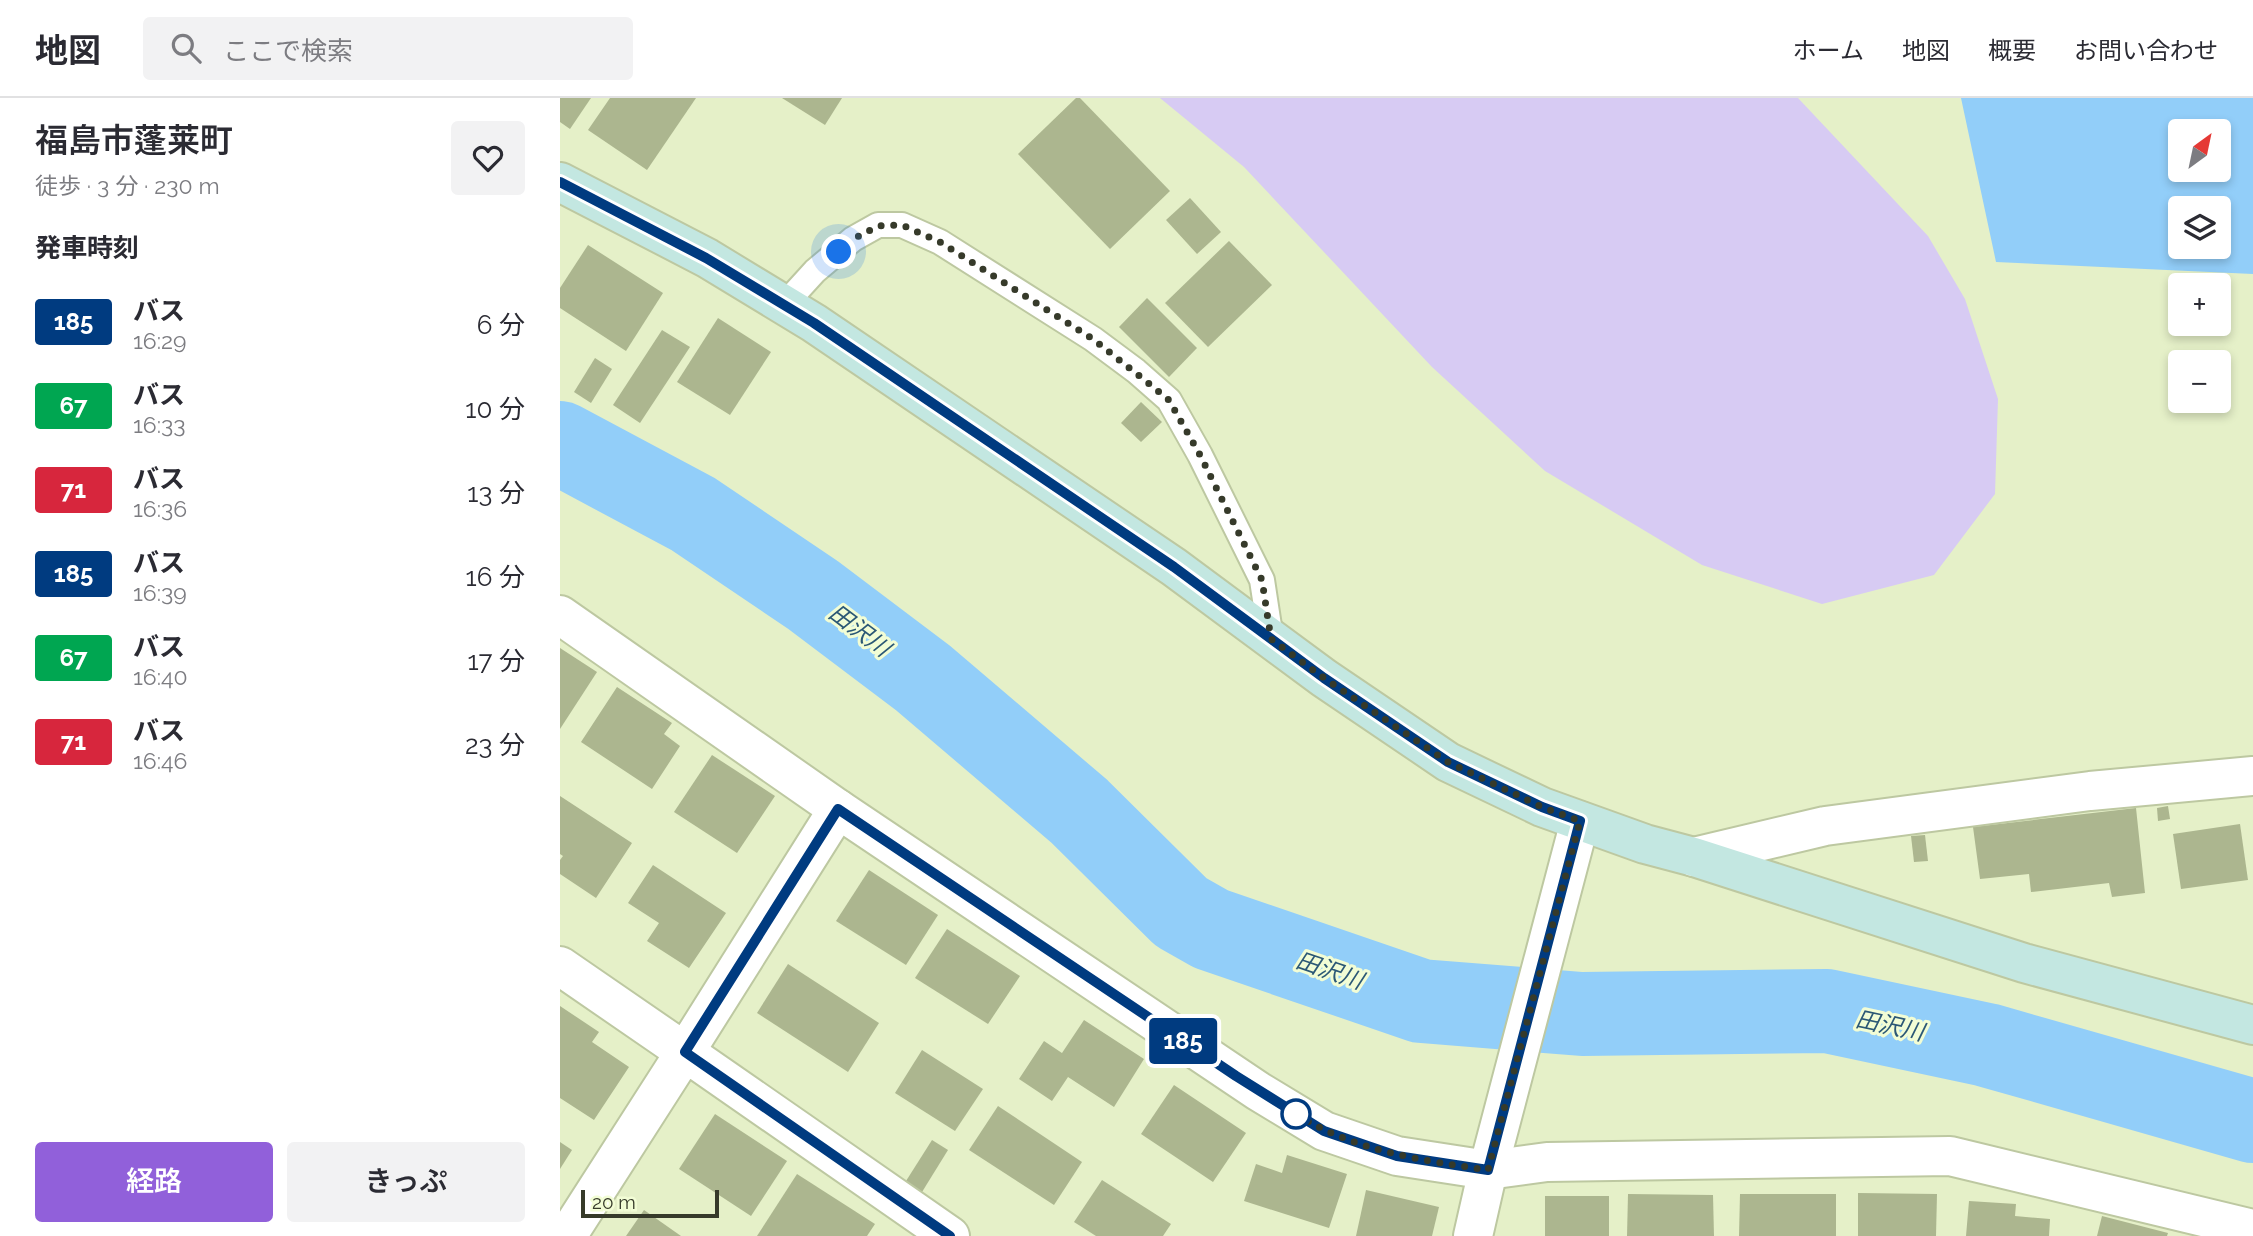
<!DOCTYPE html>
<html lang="ja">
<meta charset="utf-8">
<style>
body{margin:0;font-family:Raleway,"Noto Sans JP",sans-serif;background:#f2f2f3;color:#2b2b33;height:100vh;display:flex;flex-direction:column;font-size:26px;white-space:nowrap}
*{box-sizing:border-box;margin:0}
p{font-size:23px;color:#7c7c81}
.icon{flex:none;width:38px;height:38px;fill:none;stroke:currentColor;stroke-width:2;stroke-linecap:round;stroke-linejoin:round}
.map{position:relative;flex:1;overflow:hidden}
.sheet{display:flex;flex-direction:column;background:#fff;width:560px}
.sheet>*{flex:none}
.badge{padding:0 14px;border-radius:5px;font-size:24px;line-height:46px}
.needle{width:46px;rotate:33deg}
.tools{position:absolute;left:1608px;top:21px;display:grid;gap:14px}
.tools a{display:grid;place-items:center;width:63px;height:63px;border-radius:7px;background:#fff;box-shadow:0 4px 10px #0003;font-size:35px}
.scale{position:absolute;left:21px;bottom:18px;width:138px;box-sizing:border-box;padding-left:7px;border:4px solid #363a2a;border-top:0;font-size:19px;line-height:24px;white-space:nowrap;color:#363a2a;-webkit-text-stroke:5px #f2fdd5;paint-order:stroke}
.you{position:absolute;width:35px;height:35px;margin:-18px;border:5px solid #fff;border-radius:50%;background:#1a73e8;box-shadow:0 0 0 10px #1a73e833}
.map>.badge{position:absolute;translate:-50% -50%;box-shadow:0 0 0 4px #fff}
h2{padding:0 35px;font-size:26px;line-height:63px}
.round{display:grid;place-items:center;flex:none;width:74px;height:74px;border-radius:7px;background:#f2f2f3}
.summary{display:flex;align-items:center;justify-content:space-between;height:119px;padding:0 35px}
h1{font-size:33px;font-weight:600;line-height:52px}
.primary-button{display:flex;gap:14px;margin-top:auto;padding:14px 35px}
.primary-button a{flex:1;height:80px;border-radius:7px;background:#9160da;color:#fff;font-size:28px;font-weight:600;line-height:80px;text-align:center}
.primary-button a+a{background:#f2f2f3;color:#2b2b33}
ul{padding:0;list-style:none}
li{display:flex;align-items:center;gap:21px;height:84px;padding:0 35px}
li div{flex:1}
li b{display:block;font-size:26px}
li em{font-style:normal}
li .badge{min-width:77px;font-weight:700;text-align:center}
header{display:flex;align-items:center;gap:42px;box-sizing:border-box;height:98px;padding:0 35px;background:#fff;border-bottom:2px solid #e1e1e2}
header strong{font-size:33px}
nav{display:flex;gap:38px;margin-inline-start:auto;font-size:24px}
.search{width:490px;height:63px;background:#f2f2f3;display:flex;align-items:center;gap:18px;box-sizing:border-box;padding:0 24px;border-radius:7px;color:#7c7c81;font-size:26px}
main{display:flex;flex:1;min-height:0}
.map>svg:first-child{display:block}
.green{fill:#d7cbf3}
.water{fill:#92cef9;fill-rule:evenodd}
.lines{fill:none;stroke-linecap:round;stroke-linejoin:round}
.river{stroke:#92cef9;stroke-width:84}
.building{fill:#acb68f}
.lane-casing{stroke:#bdc8a1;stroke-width:28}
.street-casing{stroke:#bdc8a1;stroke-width:42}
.secondary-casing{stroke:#bdc8a1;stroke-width:42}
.lane{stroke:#fff;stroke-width:24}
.street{stroke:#fff;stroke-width:38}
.secondary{stroke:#c3e7e1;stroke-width:38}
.line-casing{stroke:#fff;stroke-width:16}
.line{stroke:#003b80;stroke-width:10}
.walk{stroke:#363a2a;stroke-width:7;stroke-dasharray:0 12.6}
.stop-dot{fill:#fff;stroke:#003b80;stroke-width:3.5}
.labels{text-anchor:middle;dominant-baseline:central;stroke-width:6;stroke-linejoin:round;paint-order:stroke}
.water-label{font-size:23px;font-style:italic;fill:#2b5876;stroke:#f2fdd5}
</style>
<header>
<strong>地図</strong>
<div class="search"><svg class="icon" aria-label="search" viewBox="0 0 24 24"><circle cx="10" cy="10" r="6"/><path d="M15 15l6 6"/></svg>ここで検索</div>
<nav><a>ホーム</a><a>地図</a><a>概要</a><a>お問い合わせ</a></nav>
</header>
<main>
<section class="sheet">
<div class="summary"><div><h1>福島市蓬莱町</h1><p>徒歩 · 3 分 · 230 m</p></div><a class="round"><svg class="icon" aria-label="heart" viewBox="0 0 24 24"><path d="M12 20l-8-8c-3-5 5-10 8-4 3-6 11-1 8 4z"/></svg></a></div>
<h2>発車時刻</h2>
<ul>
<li><span class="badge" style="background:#003b80;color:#fff">185</span><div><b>バス</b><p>16:29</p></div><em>6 分</em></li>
<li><span class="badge" style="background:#00a651;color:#fff">67</span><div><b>バス</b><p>16:33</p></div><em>10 分</em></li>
<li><span class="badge" style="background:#d7263d;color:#fff">71</span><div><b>バス</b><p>16:36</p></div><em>13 分</em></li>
<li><span class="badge" style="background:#003b80;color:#fff">185</span><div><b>バス</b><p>16:39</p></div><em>16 分</em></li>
<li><span class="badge" style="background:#00a651;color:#fff">67</span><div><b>バス</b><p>16:40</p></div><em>17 分</em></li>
<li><span class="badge" style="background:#d7263d;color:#fff">71</span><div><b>バス</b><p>16:46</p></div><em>23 分</em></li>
</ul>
<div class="primary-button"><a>経路</a><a>きっぷ</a></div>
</section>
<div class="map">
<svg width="1693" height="1138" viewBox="0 0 1693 1138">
<rect width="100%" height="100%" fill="#e5f0c8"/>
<path class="green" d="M600,0h638l130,138 37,63 33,100 -3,95 -61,81 -112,29 -120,-39 -157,-94 -113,-104 -188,-200z"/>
<path class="water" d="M1401,0h292v176l-257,-12zM1620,33h39v39h-39zM1620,110h39v39h-39z"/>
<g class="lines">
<path class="river" d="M0,345l133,71 120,81 110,83 156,133 102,101 30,17 210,72 161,13 245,-3 160,34 266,76"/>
</g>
<g class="building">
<path d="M0,0h31l-21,31 -10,-7z"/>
<path d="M50,0h86l-49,72 -59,-40z"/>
<path d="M222,0h60l-17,27z"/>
<path d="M516,0h4l90,93 -60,58 -92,-95z"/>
<path d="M630,100l31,34 -24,22 -31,-34z"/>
<path d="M669,143l43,44 -64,62 -43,-44z"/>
<path d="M28,147l75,48 -37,58 -66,-43v-20z"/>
<path d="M587,200l50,50 -28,29 -50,-50z"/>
<path d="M158,220l53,34 -41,63 -53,-33z"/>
<path d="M102,232l28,17 -50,76 -27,-18z"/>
<path d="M35,260l17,11 -21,34 -17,-11z"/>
<path d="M581,304l21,20 -21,20 -20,-19z"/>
<path d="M0,550l37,24 -37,57z"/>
<path d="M57,589l55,36 -8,11 16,12 -28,43 -71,-47z"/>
<path d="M152,657l63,41 -38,57 -63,-41z"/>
<path d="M0,698l72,47 -36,55 -36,-24v-14l3,-4 -3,-2z"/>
<path d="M1608,708l2,13 -12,2 -1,-13z"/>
<path d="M1576,710l9,85 -33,4 -3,-14 -78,9 -2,-18 -49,5 -7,-52z"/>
<path d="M1680,726l8,56 -67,9 -8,-55z"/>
<path d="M1365,737l3,26 -14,1 -3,-26z"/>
<path d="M93,767l73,48 -37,55 -42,-27 12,-18 -31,-20z"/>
<path d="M309,772l69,45 -32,50 -70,-44z"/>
<path d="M387,831l73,47 -32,48 -73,-46z"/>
<path d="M228,866l91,59 -31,49 -91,-59z"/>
<path d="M0,908l39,26 -7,10 37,25 -35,53 -34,-22z"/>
<path d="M524,922l60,39 -30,48 -46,-30 -16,24 -33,-22 25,-38 18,12z"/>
<path d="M362,952l61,39 -28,42 -60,-38z"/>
<path d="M614,987l72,48 -33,49 -72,-48z"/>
<path d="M438,1008l84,56 -28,43 -85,-55z"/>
<path d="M155,1016l72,47 -36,55 -72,-47z"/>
<path d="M372,1042l16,10 -26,42 -16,-11z"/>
<path d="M0,1044l12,8 -12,19z"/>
<path d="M727,1057l60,19 -18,54 -85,-27 12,-37 26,9z"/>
<path d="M237,1076l78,50 -8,12h-110z"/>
<path d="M542,1082l69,44 -8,12h-67l-22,-14z"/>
<path d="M806,1092l73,17 -7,29h-76z"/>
<path d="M1298,1095l79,1 -1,42h-78z"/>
<path d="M1068,1096l85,1 1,41h-87z"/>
<path d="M1180,1096h96v42h-97z"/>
<rect x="985" y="1098" width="64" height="40"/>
<path d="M1409,1103l47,3 -1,12 35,3 -1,17h-83z"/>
<path d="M84,1112l37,26h-55z"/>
<path d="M1542,1118l66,17 -1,3h-70z"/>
</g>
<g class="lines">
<defs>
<path id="lane" d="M224,207l31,-34 38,-32 25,-14h24l38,17 153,97 43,32 33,29 31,55 62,125 9,59"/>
<g id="street">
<path d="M0,517l278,194 -153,243 -125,-86"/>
<path d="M278,711l420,282 66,40 73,25 91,14 59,-8 403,-6 303,73"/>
<path d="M1134,759l131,-31 265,-35 163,-15"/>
<path d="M7,1138l118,-184 265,184"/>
<path d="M913,1138l15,-66 92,-349"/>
</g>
<path id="secondary" d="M0,84l147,76 107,65 360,244 150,111 124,84 94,45 103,37 49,13 330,106 229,62"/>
</defs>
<use href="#lane" class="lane-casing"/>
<use href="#street" class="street-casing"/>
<use href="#secondary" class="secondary-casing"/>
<use href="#lane" class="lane"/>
<use href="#street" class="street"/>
<use href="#secondary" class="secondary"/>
</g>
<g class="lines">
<defs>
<path id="line" d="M0,84l146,76 108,65 360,244 150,111 124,84 94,45 38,14 -92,349 -91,-14 -73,-25 -88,-55 -398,-267 -153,243 265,184"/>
</defs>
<use href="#line" class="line-casing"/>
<use href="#line" class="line"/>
<path class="walk" d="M279,154l14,-13 25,-13 24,-1 38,17 153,97 59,47 17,14 31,55 62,125 9,59 53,39 124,84 94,45 38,14 -92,349c-68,-10 -134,-19 -192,-56"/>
</g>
<circle class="stop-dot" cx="736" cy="1016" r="14"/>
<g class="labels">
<g class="water-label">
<text transform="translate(300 532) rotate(37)">田沢川</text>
<text transform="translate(770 872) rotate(19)">田沢川</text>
<text transform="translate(1330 927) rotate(12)">田沢川</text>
</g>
</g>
</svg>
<div class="tools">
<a><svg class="needle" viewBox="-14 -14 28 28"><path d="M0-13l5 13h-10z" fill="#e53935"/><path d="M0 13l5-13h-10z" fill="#7c7c81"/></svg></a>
<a><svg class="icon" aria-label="layers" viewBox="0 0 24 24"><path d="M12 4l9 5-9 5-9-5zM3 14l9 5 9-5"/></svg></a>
<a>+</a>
<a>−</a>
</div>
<div class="scale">20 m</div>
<div class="you" style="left:279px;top:154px"></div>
<b class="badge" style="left:623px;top:943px;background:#003b80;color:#fff">185</b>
</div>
</main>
